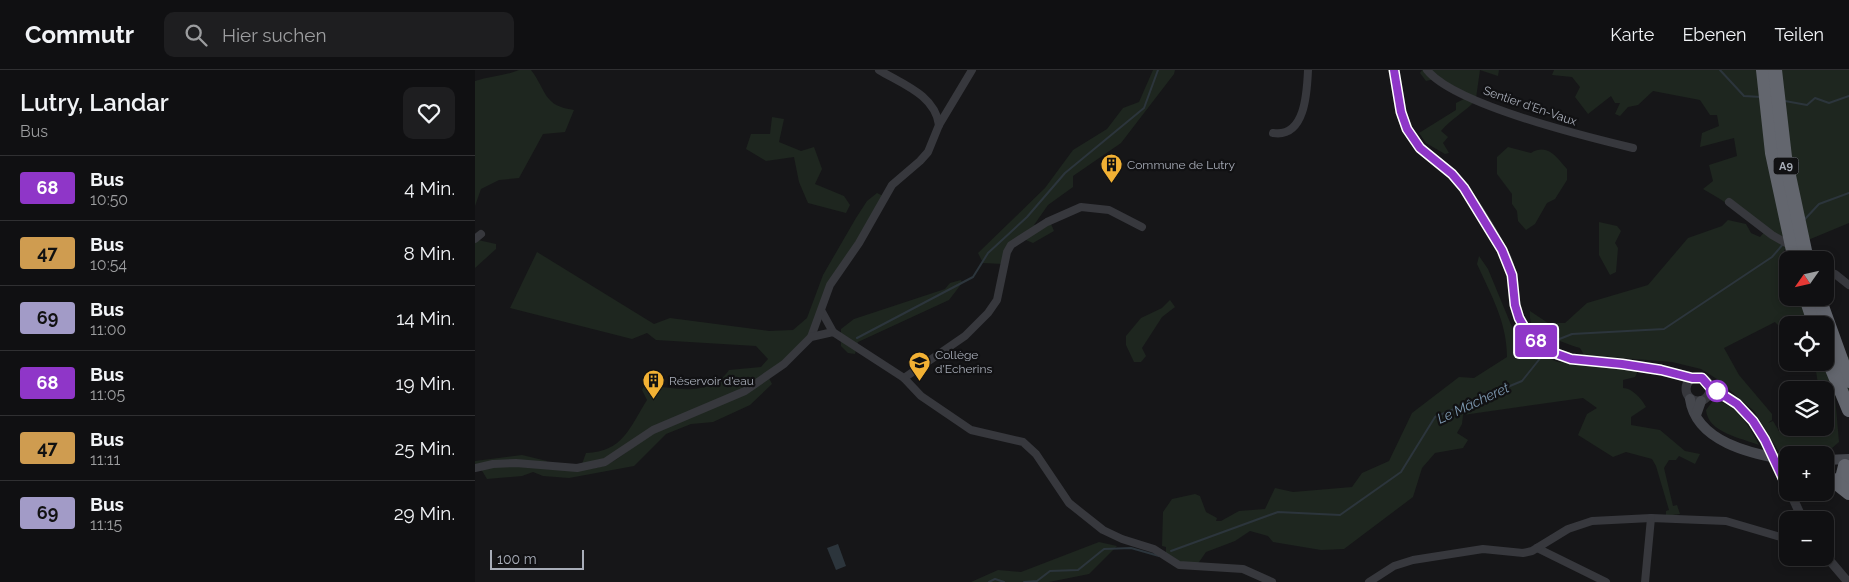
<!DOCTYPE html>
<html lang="de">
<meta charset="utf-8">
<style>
body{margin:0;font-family:Raleway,sans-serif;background:#1e1e20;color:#f1f3f6;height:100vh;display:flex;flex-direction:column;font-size:19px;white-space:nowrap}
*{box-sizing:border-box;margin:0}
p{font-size:16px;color:#9c9d9f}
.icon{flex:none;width:28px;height:28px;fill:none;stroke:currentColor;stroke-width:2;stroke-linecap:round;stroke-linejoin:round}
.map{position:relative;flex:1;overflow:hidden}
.details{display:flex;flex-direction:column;background:#101012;width:475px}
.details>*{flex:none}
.badge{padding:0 10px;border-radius:4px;font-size:18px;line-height:32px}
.needle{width:32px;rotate:236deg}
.fabs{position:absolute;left:1304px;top:181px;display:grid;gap:10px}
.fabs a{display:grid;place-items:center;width:55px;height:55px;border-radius:10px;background:#101012;box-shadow:0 2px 8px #0003,0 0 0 1px #303032;font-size:25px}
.scale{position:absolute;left:15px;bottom:12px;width:94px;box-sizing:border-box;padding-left:5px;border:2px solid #a8adb8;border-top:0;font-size:14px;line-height:18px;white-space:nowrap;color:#a8adb8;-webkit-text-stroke:4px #111113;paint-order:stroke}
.map>.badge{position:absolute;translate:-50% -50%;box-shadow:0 0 0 2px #fff}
.round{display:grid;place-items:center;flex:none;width:52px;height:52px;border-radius:10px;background:#1e1e20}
.overview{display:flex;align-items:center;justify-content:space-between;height:85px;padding:0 20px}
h1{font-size:24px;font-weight:600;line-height:38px}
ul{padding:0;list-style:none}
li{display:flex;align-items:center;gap:15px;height:65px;padding:0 20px;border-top:1px solid #303032}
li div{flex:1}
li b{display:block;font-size:19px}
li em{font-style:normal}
li .badge{min-width:55px;font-weight:700;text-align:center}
header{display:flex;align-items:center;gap:30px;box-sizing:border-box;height:70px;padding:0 25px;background:#101012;border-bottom:1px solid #303032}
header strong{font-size:24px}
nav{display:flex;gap:28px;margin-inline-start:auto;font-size:18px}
.search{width:350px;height:45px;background:#1e1e20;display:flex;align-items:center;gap:12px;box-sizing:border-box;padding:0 18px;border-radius:10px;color:#9c9d9f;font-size:19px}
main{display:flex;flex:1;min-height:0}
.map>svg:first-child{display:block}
.green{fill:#1e261f}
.water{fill:#2c353c}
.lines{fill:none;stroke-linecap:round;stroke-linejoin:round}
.stream{stroke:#2c353c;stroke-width:2}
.minor{stroke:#37383d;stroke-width:8}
.tertiary{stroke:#37383d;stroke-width:9}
.secondary{stroke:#45474d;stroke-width:10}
.motorway{stroke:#63666e;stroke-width:14}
.tertiary-bridge{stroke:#37383d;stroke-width:9}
.motorway-bridge{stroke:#63666e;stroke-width:14}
.line-casing{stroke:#fff;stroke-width:11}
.line{stroke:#8f36c8;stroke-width:8}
.stop-dot{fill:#fff;stroke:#8f36c8;stroke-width:2.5}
.labels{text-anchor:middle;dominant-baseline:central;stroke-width:4.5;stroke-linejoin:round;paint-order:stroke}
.shield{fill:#111113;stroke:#7b7e86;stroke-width:1}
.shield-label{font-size:11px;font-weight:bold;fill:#a8adb8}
.street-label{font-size:12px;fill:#a8adb8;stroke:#111113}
.poi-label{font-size:12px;fill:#a8adb8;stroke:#111113;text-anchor:start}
.water-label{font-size:14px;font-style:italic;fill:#7f9bb3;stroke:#111113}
</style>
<header>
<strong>Commutr</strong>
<div class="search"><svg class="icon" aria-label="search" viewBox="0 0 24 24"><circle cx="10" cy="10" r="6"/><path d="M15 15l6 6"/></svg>Hier suchen</div>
<nav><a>Karte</a><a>Ebenen</a><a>Teilen</a></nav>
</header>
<main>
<section class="details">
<div class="overview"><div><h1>Lutry, Landar</h1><p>Bus</p></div><a class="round"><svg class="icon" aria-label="heart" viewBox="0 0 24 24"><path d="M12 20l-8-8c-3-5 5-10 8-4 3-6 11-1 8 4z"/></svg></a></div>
<ul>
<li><span class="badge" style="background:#8f36c8;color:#fff">68</span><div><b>Bus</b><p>10:50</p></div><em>4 Min.</em></li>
<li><span class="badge" style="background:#cf9c50;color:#111">47</span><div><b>Bus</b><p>10:54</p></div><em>8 Min.</em></li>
<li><span class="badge" style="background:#a29bc7;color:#111">69</span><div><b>Bus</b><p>11:00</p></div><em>14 Min.</em></li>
<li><span class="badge" style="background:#8f36c8;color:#fff">68</span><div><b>Bus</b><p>11:05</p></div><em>19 Min.</em></li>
<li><span class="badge" style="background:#cf9c50;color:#111">47</span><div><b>Bus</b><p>11:11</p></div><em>25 Min.</em></li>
<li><span class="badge" style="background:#a29bc7;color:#111">69</span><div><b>Bus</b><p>11:15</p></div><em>29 Min.</em></li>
</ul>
</section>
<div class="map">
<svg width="1374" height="512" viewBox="0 0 1374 512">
<rect width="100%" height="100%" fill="#161618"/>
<g class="green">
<path d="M44,0h12c16,21 12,36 43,40l-9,22 -22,2 -24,44 -20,2 -18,9 -6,17v-125c15,-5 30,-5 44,-11z"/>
<path d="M678,0h22l-1,4 -53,69 -48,33v11l-25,18 -14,20 17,-1 3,7 -21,12 -12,-5 -13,8 -5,18 -20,-1 -5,-10 67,-65 28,-38 34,-21 16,-21 16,-6z"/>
<path d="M947,0h77l-1,6 -18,-6 -4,28 -37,-20 -13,3 -6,-8z"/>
<path d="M1079,0h295v153l-65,27 3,12v36h12l10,27h-22v9l-12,-12 -51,26 15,27 33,39v6l-4,3 5,-2 6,10 13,-3h33v-38h-6l-3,-19 -5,-8 14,-1v-5h24v37l-14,2 4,46 -15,13 -45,-3 -25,-41 -37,-32 -16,-10 -29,-7 -88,-7 -4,-7c-13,-3 -29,-13 -40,-10 -7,-9 -11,-15 -10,-27l18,12h17l22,-20 61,-18 40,-47 34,-12 6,-6 18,4 5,9 9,4 8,-9c-23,-11 -43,-27 -65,-39l10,-8 -4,-16 28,-9 -3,-18 -34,9 2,-14 17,-7 -2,-11h-7l-10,-15 -47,-9 -15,14 -10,2 -8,9 -5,-2 5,-11h-5l-4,-7 -23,18 -13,-17 5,-10 -8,-10 -20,-2z"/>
<path d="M991,28l8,4c-11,11 -23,17 -33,29l7,6 -5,6 6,10 -4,1 -19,-11 -7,-10 37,-23v-7z"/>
<path d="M297,47l12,2 -5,23 22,9 13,-4 8,22 -7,15 29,12 6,9 -4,8 -38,-10 -9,-21 -5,-25 -28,4 -20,-12 5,-15h19z"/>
<path d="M1033,77l23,6c17,-10 25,4 36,16v11l-12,19 -8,4 -12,21 -9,6 -8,-9 -1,-10 -5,-7v-10l-15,-20v-17z"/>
<path d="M402,123l6,3 -28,50 -26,39 -20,51 -25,26 -40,28 -92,38 -48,33 -22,3 4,-11c37,-1 44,-26 61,-53l-5,-10 3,-5c30,3 65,13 84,-15l32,-3 7,-8 -12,-13 -100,-6 -9,-7 -15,6 -122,-31 27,-56 117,72 16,-6 99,13 24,-1 14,-12 16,-43 33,-57 11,-17z"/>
<path d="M1124,152l18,4 4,5 -6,12 3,5 -2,24 -6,3 -11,-20z"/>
<path d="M3,170l18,4v5l-21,19v-25z"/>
<path d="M1004,186l9,13 26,63 28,24 16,6 80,9 -3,6 -12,3v8c9,0 19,11 23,19l-15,10v8l29,5 25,21 15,3 -5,10 -16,-8 -3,4h-7l-5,8 9,38 4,-1 3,9 -14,2v-5l3,-1 -13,-44 -4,-7 -26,-7 -13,5 -35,-22 9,-21 10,-6 -14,-10 -120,17 -1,9 -5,9 11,7 -5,8 -28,5 -13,15 -9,29 -69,52 -23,1 -48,-8 -5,-6 -18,-5 -15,10 -29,11 -9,13 -15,-2 -16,-8v-8l-4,-1 1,-34 9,-13 23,-5 5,2 6,16 11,6 -1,3h5l18,-10 26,-2 10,-21 18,4 59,-5 10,-14 27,-12 23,-48 47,-36 15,1 33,-21c0,-35 -16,-62 -30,-93z"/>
<path d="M486,210l1,3 -13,17 -91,42 -3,12 -7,-1 -7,-7v-17l13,-10 91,-30 5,-6z"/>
<path d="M695,230l5,7 -13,10 -20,31 4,8 -5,6h-7l-8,-17v-9l15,-18 21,-10z"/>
<path d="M294,308l3,6 -22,21 -37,17 -22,2 -25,10 -32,32 -65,12 -26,-2 -10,-4 -11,4 -35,3 -6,-10c41,-9 82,9 122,-3 18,-6 34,-25 51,-34 37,-20 77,-36 115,-54z"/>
<path d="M1241,331c21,3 34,27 43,44 -17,-7 -51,-12 -53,-35l6,-8z"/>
<path d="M47,385l25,6 -1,3 -71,3v-6z"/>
<path d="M624,472l18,4 -28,28 -40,8h-78l27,-12 23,2z"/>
</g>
<path class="water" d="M363,474l8,22 -10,4 -9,-22z"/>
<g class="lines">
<g class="stream">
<path d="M1245,0l24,26 17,1"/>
<path d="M1310,31l22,4 8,-7 14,5 20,-7"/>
<path d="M1330,149l14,-15 30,-11"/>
<path d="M382,268l116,-61 15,-24 39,-36 38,-44 79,-65 14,-38"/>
<path d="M1082,270l15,-6 92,-5 108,-72 12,-14"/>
<path d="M696,481l107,-39 62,3 61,-43 34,-55 87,-36 20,-25"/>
<path d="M514,512l6,-3 9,3"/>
<path d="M549,512l13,-1 13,-10 28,-1 26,-21 27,-1 28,8"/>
</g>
<g class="minor">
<path d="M404,0c23,14 56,25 60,55"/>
<path d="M952,0c28,35 160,67 206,78"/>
<path d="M798,63c32,5 34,-40 35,-63"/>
<path d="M1254,132l43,33 19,11"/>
<path d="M0,169l6,-5"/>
<path d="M1350,200l10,4 14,11"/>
<path d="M347,242l11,20"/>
<path d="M336,267l19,-52 29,-42 33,-58 28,-24 8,-9 11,-27 33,-55"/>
<path d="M429,308l61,-42 23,-23 9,-13 10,-48 4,-7 36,-23 34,-15 28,3 33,17"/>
<path d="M0,398l18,-4 23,-1 61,5 28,-6 48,-32 92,-39 39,-27 27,-27 22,-5 71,46 17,18 50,34 52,12 13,12 33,49 34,27 19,9 32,10 25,16 64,4 29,13"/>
<path d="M1062,478l69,34"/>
<path d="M894,512l25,-16 19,-6 70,-11 40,4 9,-2 36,-22 24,-8 59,-3 75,3 61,18"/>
<path d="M1170,512l6,-64"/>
</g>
<g class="tertiary">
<path d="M919,0c4,19 4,42 13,59 11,21 31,30 46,46 20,22 40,56 54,83 11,24 3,49 19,73 11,15 28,23 45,28l90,11 31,8"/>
<circle cx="1223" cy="319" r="12"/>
<path d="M1234,316l28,18"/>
<path d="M1302,395l10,22"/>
<path d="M1315,422l13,28"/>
<path d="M1350,485l23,27"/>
</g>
<g class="secondary">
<path d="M1215,329c6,43 62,55 97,61"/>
<path d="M1221,345l5,-14"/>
<path d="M1350,390l24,-1"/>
</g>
<g class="motorway">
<path d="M1331,228l9,27"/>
<path d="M1344,228l30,83"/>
<path d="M1350,282l24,58"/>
<path d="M1370,396l-3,12 5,12"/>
<path d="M1350,404l24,19"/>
</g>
<path class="tertiary-bridge" d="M1262,334l16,17 24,44"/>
<g class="motorway-bridge">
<path d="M1288,0l9,83 23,107"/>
<path d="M1300,0l10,87 22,103"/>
</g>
</g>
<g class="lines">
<defs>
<path id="line" d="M919,0l7,42 6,17 13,19 32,26 12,14 38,62 10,25 3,30 4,13 8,14 10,10 20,12 14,5 51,5 39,6 31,8h10l7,8 28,18 16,17 12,19 22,47"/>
</defs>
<use href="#line" class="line-casing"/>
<use href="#line" class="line"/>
</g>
<defs>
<symbol id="building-pin" viewBox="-11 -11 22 30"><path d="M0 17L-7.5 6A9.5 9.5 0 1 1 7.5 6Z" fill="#f2b134" stroke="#111113"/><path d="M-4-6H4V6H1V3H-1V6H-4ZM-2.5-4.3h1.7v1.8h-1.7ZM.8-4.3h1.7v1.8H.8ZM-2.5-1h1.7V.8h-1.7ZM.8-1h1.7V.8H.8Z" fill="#111"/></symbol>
<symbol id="school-pin" viewBox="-11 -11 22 30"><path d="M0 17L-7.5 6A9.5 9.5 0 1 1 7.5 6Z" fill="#f2b134" stroke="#111113"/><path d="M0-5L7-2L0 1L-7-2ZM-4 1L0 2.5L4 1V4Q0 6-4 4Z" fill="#111"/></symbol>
</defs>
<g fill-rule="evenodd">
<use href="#building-pin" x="624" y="82" width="25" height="34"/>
<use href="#school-pin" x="432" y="280" width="25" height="34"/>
<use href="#building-pin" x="166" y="298" width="25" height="34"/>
</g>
<circle class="stop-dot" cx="1242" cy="321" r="10"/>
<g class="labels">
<rect class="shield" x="1298.5" y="87.5" width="25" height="17" rx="4"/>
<g class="shield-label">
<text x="1311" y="96">A9</text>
</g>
<g class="street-label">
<text transform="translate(1055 36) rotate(19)">Sentier d'En-Vaux</text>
</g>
<g class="poi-label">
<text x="652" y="95">Commune de Lutry</text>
<text x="460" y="285">Collège<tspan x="460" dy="14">d'Echerins</tspan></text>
<text x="194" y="311">Réservoir d'eau</text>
</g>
<g class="water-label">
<text transform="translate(998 333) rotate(-25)">Le Mâcheret</text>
</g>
</g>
</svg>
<div class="fabs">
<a><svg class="needle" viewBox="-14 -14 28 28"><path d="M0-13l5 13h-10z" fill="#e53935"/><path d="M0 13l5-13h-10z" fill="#9c9d9f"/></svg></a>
<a><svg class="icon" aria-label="locate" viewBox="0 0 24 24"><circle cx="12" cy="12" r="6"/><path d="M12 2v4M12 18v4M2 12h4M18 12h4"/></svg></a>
<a><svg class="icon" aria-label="layers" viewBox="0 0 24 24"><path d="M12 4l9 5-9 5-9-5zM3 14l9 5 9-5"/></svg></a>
<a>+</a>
<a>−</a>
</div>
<div class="scale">100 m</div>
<b class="badge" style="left:1061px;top:271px;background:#8f36c8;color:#fff">68</b>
</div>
</main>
